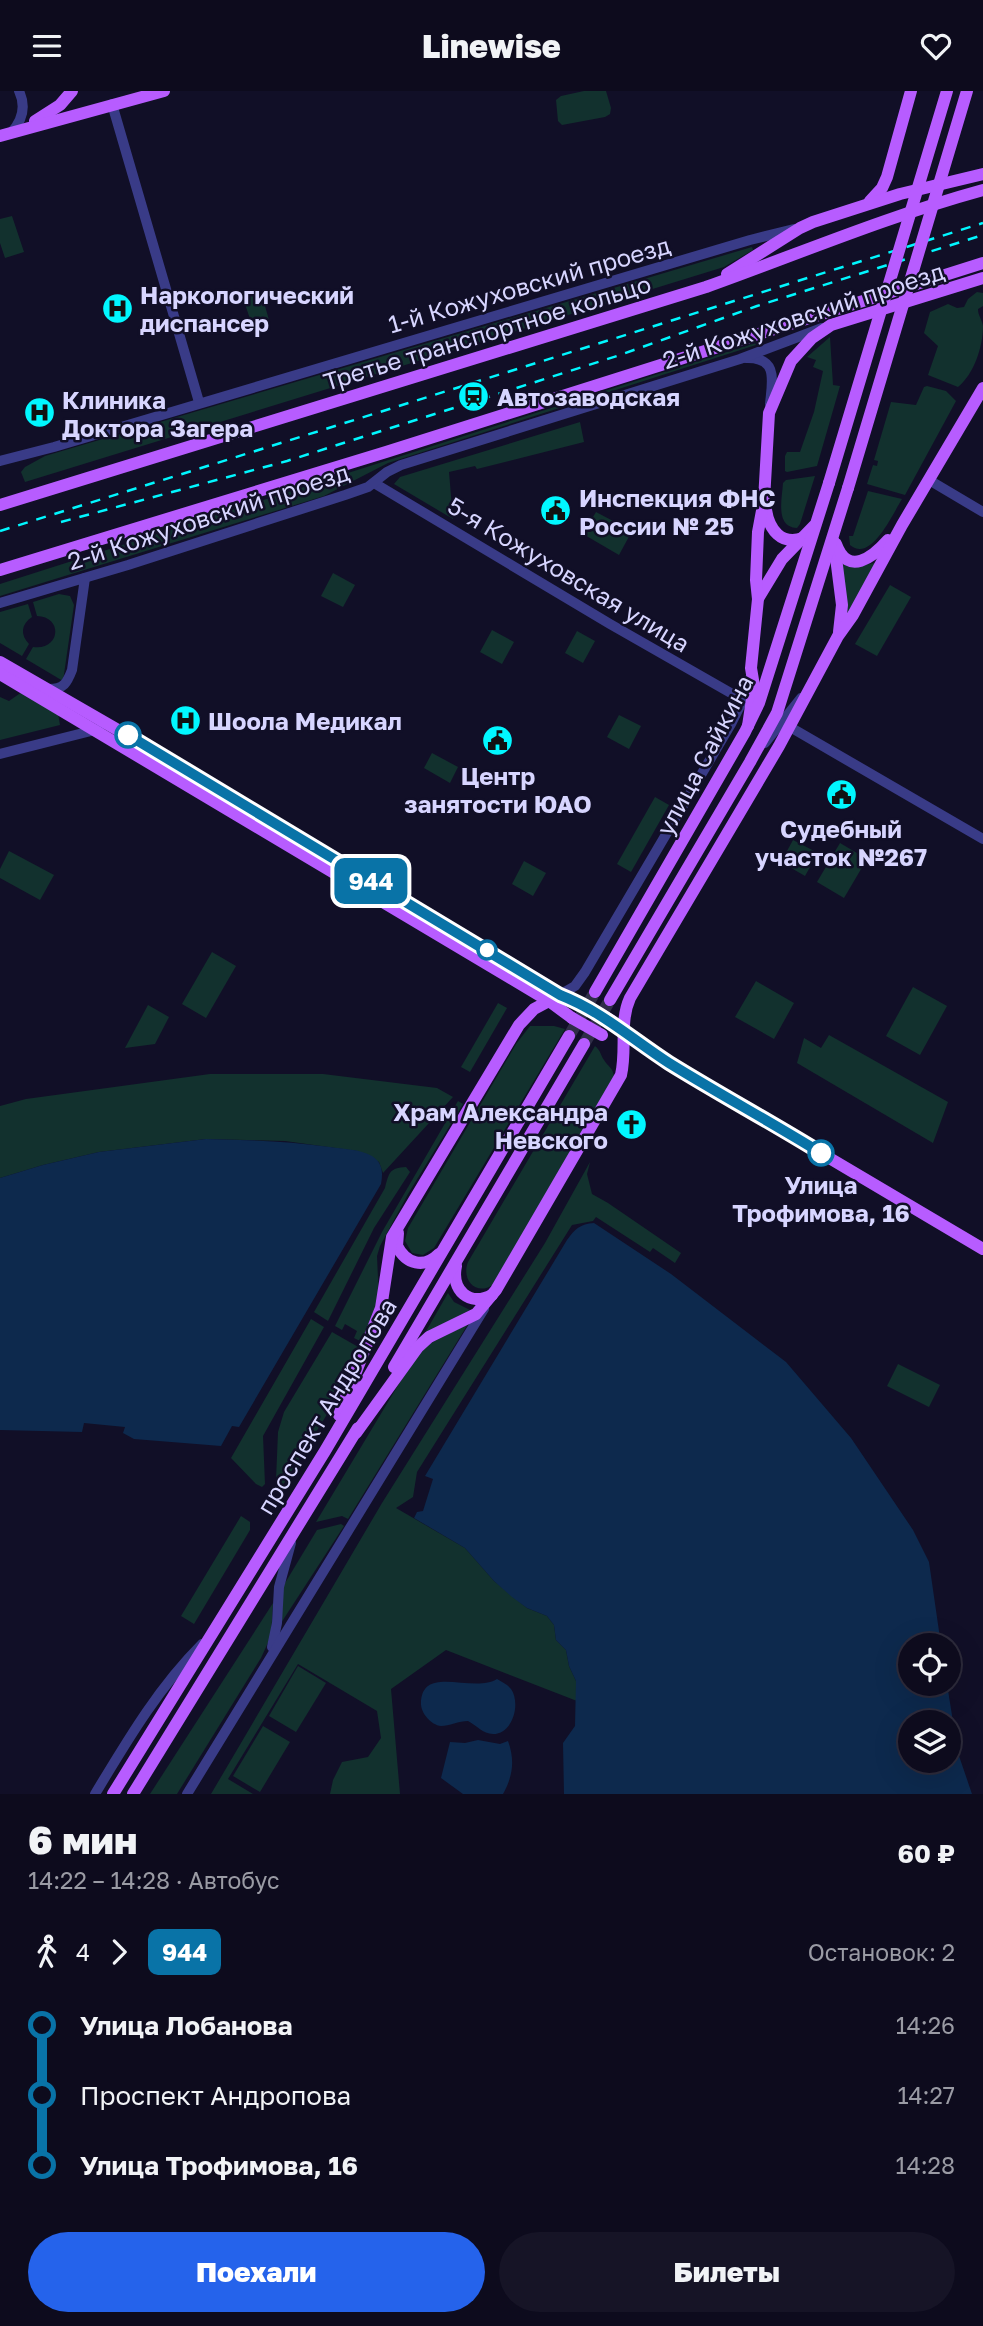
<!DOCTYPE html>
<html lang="ru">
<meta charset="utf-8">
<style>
body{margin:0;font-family:"Golos Text",sans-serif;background:#161426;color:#f1f3f6;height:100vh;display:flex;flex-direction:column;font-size:26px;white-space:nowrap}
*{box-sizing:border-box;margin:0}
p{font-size:23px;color:#9a9ba4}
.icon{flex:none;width:38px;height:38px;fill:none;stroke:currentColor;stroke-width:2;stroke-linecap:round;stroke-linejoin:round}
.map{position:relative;height:1703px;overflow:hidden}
.side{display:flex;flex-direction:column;background:#0d0b1d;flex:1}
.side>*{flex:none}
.badge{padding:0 14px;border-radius:10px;font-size:24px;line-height:46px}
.controls{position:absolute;left:898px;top:1542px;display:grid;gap:14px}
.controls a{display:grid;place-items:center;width:63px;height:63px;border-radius:50%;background:#0d0b1d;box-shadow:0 7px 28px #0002,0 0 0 2px #2d2b3b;font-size:35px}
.map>.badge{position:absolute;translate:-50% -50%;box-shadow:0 0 0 4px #fff}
.legs{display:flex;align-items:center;gap:10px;height:77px;padding:0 28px;font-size:23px}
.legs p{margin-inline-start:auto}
.head{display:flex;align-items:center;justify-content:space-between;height:119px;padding:0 28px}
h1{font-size:38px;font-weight:800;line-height:52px}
.button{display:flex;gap:14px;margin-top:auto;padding:14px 28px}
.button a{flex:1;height:80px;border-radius:42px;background:#2563eb;color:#fff;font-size:28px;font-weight:800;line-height:80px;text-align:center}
.button a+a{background:#161426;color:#f1f3f6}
ul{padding:0 28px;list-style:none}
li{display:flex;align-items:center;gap:24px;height:70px;font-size:26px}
li i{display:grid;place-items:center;width:10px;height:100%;margin:0 9px;background:currentColor}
li i::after{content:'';width:18px;height:18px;margin:-9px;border:5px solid;border-radius:50%;background:#0d0b1d}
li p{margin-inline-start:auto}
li:first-child i{background:linear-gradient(#0000 50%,currentColor 0)}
li:last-child i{background:linear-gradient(currentColor 50%,#0000 0)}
header{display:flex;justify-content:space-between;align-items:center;height:91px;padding:0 28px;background:#0d0b1d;font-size:32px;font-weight:800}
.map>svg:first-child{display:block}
.green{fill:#12312e}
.water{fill:#0d294d;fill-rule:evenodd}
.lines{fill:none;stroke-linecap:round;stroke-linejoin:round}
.major-tunnel{stroke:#2f2d47;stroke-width:12;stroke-dasharray:12 6;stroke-linecap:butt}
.minor{stroke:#393b87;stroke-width:10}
.major{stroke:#b75cff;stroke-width:12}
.rail{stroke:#01f7ff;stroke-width:2.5;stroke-dasharray:10 9;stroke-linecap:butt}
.major-bridge{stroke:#b75cff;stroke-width:12}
.line-1-casing{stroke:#fff;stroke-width:16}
.line-1{stroke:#0973a7;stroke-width:10}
.stop-1-dot{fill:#fff;stroke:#0973a7;stroke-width:3.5}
.labels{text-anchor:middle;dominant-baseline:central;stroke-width:5;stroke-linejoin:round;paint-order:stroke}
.street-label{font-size:24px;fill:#d7d5ff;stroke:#110f27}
.poi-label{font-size:24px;font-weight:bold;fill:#d7d5ff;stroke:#110f27;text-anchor:start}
.stop-label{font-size:24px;font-weight:bold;fill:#d7d5ff;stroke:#110f27}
</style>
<header><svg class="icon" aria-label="menu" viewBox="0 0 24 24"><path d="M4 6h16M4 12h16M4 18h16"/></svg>Linewise<svg class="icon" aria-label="heart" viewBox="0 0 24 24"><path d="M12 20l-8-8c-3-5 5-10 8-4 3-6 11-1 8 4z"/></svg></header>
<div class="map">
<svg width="983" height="1703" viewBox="0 0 983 1703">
<rect width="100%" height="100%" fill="#110f27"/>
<g class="green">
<path d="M584,0h22l5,17 -1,6 -5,3 -43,8 -4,-4 -2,-21 5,-4z"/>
<path d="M12,125l12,36 -19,6 -5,-15v-24z"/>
<path d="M752,156l1,3 -29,17 -699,215 -4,-10 4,-5 20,-11z"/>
<path d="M261,201l8,28 -17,5 -9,-27z"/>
<path d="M977,201l6,1v13l-5,3c0,7 4,10 5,17 0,21 -9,48 -25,61l-30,-12 10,-29 -14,-13 6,-21 18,-8 9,4 7,-1 4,-8z"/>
<path d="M830,246l3,48 7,1 -23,80 -30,6 -2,-1v-15l2,-4h13l14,-40 9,-41 -10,-4 3,-7 -9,-3z"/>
<path d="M755,252l1,2 -368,118 -64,33 -324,100v-12z"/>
<path d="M927,295l19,5 10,10 -51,94 -38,-11 6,-19 4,1 1,-5 -4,-1 17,-58 25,3 8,-18z"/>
<path d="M580,331l4,20 -107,27 -2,-3 -26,6 4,47 -59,-35 6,-7z"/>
<path d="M815,385l-15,48 -3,4c-22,-1 -15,-29 -14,-45l3,-3z"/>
<path d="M868,400l34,8c-10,16 -31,64 -52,46l-1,-9h4z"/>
<path d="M596,421l36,19 -13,24 -36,-21z"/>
<path d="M842,472l16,3 17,-3 -28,54z"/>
<path d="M333,482l22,12 -12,22 -22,-11z"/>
<path d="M890,494l21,12 -34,59 -22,-12z"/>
<path d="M59,503l11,2 4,9 -11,76 -37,-22 7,-12c27,4 31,-30 4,-31l-4,-14z"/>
<path d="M28,513l4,13c-11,7 -12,18 -3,27l-7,12 -22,-13v-31z"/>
<path d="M492,539l22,12 -12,22 -22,-12z"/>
<path d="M577,540l18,10 -12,22 -18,-10z"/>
<path d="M22,601l36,21 2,12 -60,15v-43l9,4z"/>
<path d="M619,624l22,11 -12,23 -22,-12z"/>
<path d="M432,662l26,14 -8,16 -26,-15z"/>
<path d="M655,706l14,8 -38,67 -14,-8z"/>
<path d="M793,749l25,13 -13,23 -24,-14z"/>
<path d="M840,752l27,16 -23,39 -27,-16z"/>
<path d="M9,760l45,24 -14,25 -40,-22v-9z"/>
<path d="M524,770l22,12 -13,23 -21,-12z"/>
<path d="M212,861l24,14 -30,52 -24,-14z"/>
<path d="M756,890l38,22 -20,36 -39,-22z"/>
<path d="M913,896l34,19 -27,49 -34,-19z"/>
<path d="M498,912l9,5 -37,64 -9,-5z"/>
<path d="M148,914l21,12 -14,27 -30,4z"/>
<path d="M530,935h24l11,3 -131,219 -11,7 -11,-2 -7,-12 3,-13 108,-184z"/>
<path d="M829,944l119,67 -15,41 -136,-80 7,-25 17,10z"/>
<path d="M595,955c6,5 5,8 9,14 4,7 9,7 10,17l-121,208c-17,11 -32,-5 -25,-23z"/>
<path d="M210,983h113l114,14 16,9 -70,76 -4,-11 -22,-11 -72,-10 -79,-2 -107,13 -56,13 -43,13v-72l26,-7z"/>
<path d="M458,1010l5,3 -55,90 -28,52 -3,10 2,44 -15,43 -10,-5 3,-7 -12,-7 -3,6 -7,-4 47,-94z"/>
<path d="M590,1071l-3,12 5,20 16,9 73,50 -6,10 -22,-15 -3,4 -54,-35 -3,4 -21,4 -155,247 -4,25 -17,11 69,40 29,33 33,27 20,8 7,9 2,15 10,10 3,16 7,15 1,20 -131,-51 -55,39 9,105h-70l3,-14 9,-18 26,-5 13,-19 -4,-27 -79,-47 -70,115 25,15h-42l171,-291 163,-260z"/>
<path d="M406,1076l4,5 -36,56 -46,93 -14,-9 71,-124c4,-15 4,-20 21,-21z"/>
<path d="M448,1202l6,9 16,8 -45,23z"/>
<path d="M311,1228l13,8 -61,109 2,48 -3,3 -6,-3 -25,-26z"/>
<path d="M468,1233l-120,195 -6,-3 -26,6 84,-140 21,-31 10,-8z"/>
<path d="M332,1241l28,16 -24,52 -53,85 -7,-5 2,-48 6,-20z"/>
<path d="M898,1273l42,21 -11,22 -42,-21z"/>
<path d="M241,1425l9,6v8l-56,94 -13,-8z"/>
<path d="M341,1433l3,2 -63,97 1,-35 35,-58z"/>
<path d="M273,1512l-2,33 -10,22 -84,136h-27z"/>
<path d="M298,1575l28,17 -30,49 -27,-16z"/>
<path d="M263,1635l27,16 -30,50 -27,-16z"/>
</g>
<g class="water">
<path d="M206,1048c42,1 82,2 124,8 13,2 30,2 42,9 11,7 11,17 9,28l-142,243 -7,-1 -11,20 -87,-7 -11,-6 2,-6 -41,-4 -2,9 -82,-2v-252l43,-13 56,-13z"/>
<path d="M594,1132l77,51 115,88 65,76 62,92 16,32 12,83h-31v38l37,1 11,69 14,41h-408l-1,-51 12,-17 1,-45 -7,-15 -3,-16 -10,-10 -2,-15 -7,-9 -20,-8 -15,-11 -18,-16 -29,-33 -51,-30 3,-6 6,-1 10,-32 -8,-3 142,-236c8,-11 13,-16 27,-17zM948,1631v39h-38v-39z"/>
<path d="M497,1588c5,3 10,5 14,10 10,14 2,45 -18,45 -10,0 -17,-9 -25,-13 -9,0 -19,5 -27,5 -10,-1 -20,-13 -20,-22 0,-41 52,-10 76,-25z"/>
<path d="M478,1649l22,4 8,-3c7,19 5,35 -5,53h-40l-22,-16 9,-36 15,1z"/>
</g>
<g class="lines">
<g class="major-tunnel">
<path d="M569,945l26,-44"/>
<path d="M584,953l26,-44"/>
</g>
<g class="minor">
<path d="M112,13l87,298"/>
<path d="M11,42c12,-13 15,-27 8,-42"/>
<path d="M746,267c33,-1 26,24 24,46"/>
<path d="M0,370l54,-14 696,-207 44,-11"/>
<path d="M929,389l54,32"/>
<path d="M374,392l236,141 133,76"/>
<path d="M0,512l128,-38 217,-70 23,-8 19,-15 14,-7 339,-106 82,-31"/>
<path d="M49,598c15,0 18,-6 23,-19l13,-92"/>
<path d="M790,636l193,112"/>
<path d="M765,652l36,-45"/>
<path d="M0,663l99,-25"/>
<path d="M554,907l21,-12 10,-14 146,-248 12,-24 7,-22"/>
<path d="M272,1556l5,-24 2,-36 12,-44"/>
<path d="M95,1703c32,-53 63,-106 107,-150"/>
<path d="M187,1703l297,-485"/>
</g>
<g class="major">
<path d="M35,30l25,-16 12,-14"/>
<path d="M0,45l164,-45"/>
<path d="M870,110l12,-13 5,-11 24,-86"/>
<path d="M727,183l73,-46 13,-6 87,-28 83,-20"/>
<path d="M0,414l706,-218c92,-33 182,-71 277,-97"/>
<path d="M766,419c3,19 15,36 37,28"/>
<path d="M834,451l8,63 -3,27"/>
<path d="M836,453c12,33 37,13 52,-4"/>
<path d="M0,479l386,-118 597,-189"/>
<path d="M759,506l23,-38 32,-33"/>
<path d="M0,571l163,94 132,81 265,158 21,8"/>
<path d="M0,583l549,327 23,17"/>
<path d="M748,635l6,-40 -3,-18 7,-69 -2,-19 2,-48 6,-32 5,-87 22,-52 21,-23 19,-13 152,-47"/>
<path d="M595,901l150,-260 14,-29 70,-220"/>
<path d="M610,909l140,-238 27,-49 71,-225"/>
<path d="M620,937l54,38 309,183"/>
<path d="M398,1142l-1,13c9,18 27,23 42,8"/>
<path d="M456,1175c-5,24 13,41 36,29"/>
<path d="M394,1276l190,-323"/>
<path d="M339,1324l42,-107 11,-71 127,-212 15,-16 15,-8"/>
<path d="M356,1342l62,-86 11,-10 47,-23 20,-24 125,-215c6,-25 -2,-53 9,-77l149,-252 59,-110 15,-21 49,-90 81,-137"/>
<path d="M113,1703l212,-343 244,-415"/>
<path d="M133,1703l225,-366"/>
</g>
<g class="rail">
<path d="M61,431l226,-61 330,-105 140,-50 226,-71"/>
<path d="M0,440l983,-308"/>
</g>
<g class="major-bridge">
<path d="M829,392l118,-392"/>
<path d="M848,397l119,-397"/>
<path d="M581,912l31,18"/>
<path d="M572,927l30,17"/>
</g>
</g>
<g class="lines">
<defs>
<path id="line-1" d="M128,644l432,260c41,16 72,44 109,68 50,31 102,59 152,90"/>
</defs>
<use href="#line-1" class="line-1-casing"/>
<use href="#line-1" class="line-1"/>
</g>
<defs>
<symbol id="hospital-disc" viewBox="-11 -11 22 22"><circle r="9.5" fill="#01f7ff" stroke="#110f27"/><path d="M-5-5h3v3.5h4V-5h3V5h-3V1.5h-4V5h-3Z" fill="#111"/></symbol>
<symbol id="station-disc" viewBox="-11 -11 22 22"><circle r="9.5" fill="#01f7ff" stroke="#110f27"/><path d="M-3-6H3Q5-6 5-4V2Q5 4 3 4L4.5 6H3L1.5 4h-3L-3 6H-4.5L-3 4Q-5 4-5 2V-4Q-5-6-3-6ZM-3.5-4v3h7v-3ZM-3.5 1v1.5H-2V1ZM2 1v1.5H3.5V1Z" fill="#111"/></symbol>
<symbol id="civic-disc" viewBox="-11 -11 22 22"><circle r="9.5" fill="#01f7ff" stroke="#110f27"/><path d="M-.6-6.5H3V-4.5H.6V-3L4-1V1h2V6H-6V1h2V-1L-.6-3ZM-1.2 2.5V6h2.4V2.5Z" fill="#111"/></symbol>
<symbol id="church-disc" viewBox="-11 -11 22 22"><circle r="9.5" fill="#01f7ff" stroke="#110f27"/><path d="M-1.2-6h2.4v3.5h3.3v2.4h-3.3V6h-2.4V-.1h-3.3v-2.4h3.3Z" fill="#111"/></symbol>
</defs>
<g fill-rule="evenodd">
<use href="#hospital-disc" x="100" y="200" width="35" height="35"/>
<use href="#station-disc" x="456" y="288" width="35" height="35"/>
<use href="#hospital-disc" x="22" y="304" width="35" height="35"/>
<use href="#civic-disc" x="538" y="402" width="35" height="35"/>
<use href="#hospital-disc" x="168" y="612" width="35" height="35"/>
<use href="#civic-disc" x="480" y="632" width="35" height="35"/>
<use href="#civic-disc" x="824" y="686" width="35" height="35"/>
<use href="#church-disc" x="614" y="1016" width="35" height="35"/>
</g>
<g class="stop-1-dot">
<circle cx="128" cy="644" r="12"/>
<circle cx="487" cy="859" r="9"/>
<circle cx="821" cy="1062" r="12"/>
</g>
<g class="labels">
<g class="street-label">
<text transform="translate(529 193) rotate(-16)">1-й Кожуховский проезд</text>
<text transform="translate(803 224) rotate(-18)">2-й Кожуховский проезд</text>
<text transform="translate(487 241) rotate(-17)">Третье транспортное кольцо</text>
<text transform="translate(208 425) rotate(-18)">2-й Кожуховский проезд</text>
<text transform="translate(569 483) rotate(31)">5-я Кожуховская улица</text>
<text transform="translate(704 664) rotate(-62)">улица Сайкина</text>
<text transform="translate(326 1315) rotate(-59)">проспект Андропова</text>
</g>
<g class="poi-label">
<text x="140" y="203">Наркологический<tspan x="140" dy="28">диспансер</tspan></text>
<text x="497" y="305">Автозаводская</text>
<text x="62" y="308">Клиника<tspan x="62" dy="28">Доктора Загера</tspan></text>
<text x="579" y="406">Инспекция ФНС<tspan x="579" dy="28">России № 25</tspan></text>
<text x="208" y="629">Шоола Медикал</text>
<text x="498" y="684" text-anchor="middle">Центр<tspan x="498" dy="28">занятости ЮАО</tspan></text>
<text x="841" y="737" text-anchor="middle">Судебный<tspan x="841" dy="28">участок №267</tspan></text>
<text x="608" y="1020" text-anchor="end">Храм Александра<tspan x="608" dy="28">Невского</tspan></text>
</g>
<g class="stop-label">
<text x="821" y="1093">Улица<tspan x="821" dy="28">Трофимова, 16</tspan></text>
</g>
</g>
</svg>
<div class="controls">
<a><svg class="icon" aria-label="locate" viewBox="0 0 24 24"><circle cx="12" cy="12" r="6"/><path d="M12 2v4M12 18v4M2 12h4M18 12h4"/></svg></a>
<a><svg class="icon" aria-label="layers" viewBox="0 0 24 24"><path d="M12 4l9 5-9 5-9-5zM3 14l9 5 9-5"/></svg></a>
</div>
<b class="badge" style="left:371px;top:790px;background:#0973a7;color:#fff">944</b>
</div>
<section class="side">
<div class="head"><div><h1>6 мин</h1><p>14:22 – 14:28 · Автобус</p></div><b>60 ₽</b></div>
<div class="legs"><svg class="icon" aria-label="walk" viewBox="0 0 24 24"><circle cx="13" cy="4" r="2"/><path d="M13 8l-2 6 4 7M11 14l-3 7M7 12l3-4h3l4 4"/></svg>4<svg class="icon" aria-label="forward" viewBox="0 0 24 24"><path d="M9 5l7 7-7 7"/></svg><b class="badge" style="background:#0973a7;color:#fff">944</b><p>Остановок: 2</p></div>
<ul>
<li><i style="color:#0973a7"></i><b>Улица Лобанова</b><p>14:26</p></li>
<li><i style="color:#0973a7"></i><span>Проспект Андропова</span><p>14:27</p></li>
<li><i style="color:#0973a7"></i><b>Улица Трофимова, 16</b><p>14:28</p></li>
</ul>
<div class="button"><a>Поехали</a><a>Билеты</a></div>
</section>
